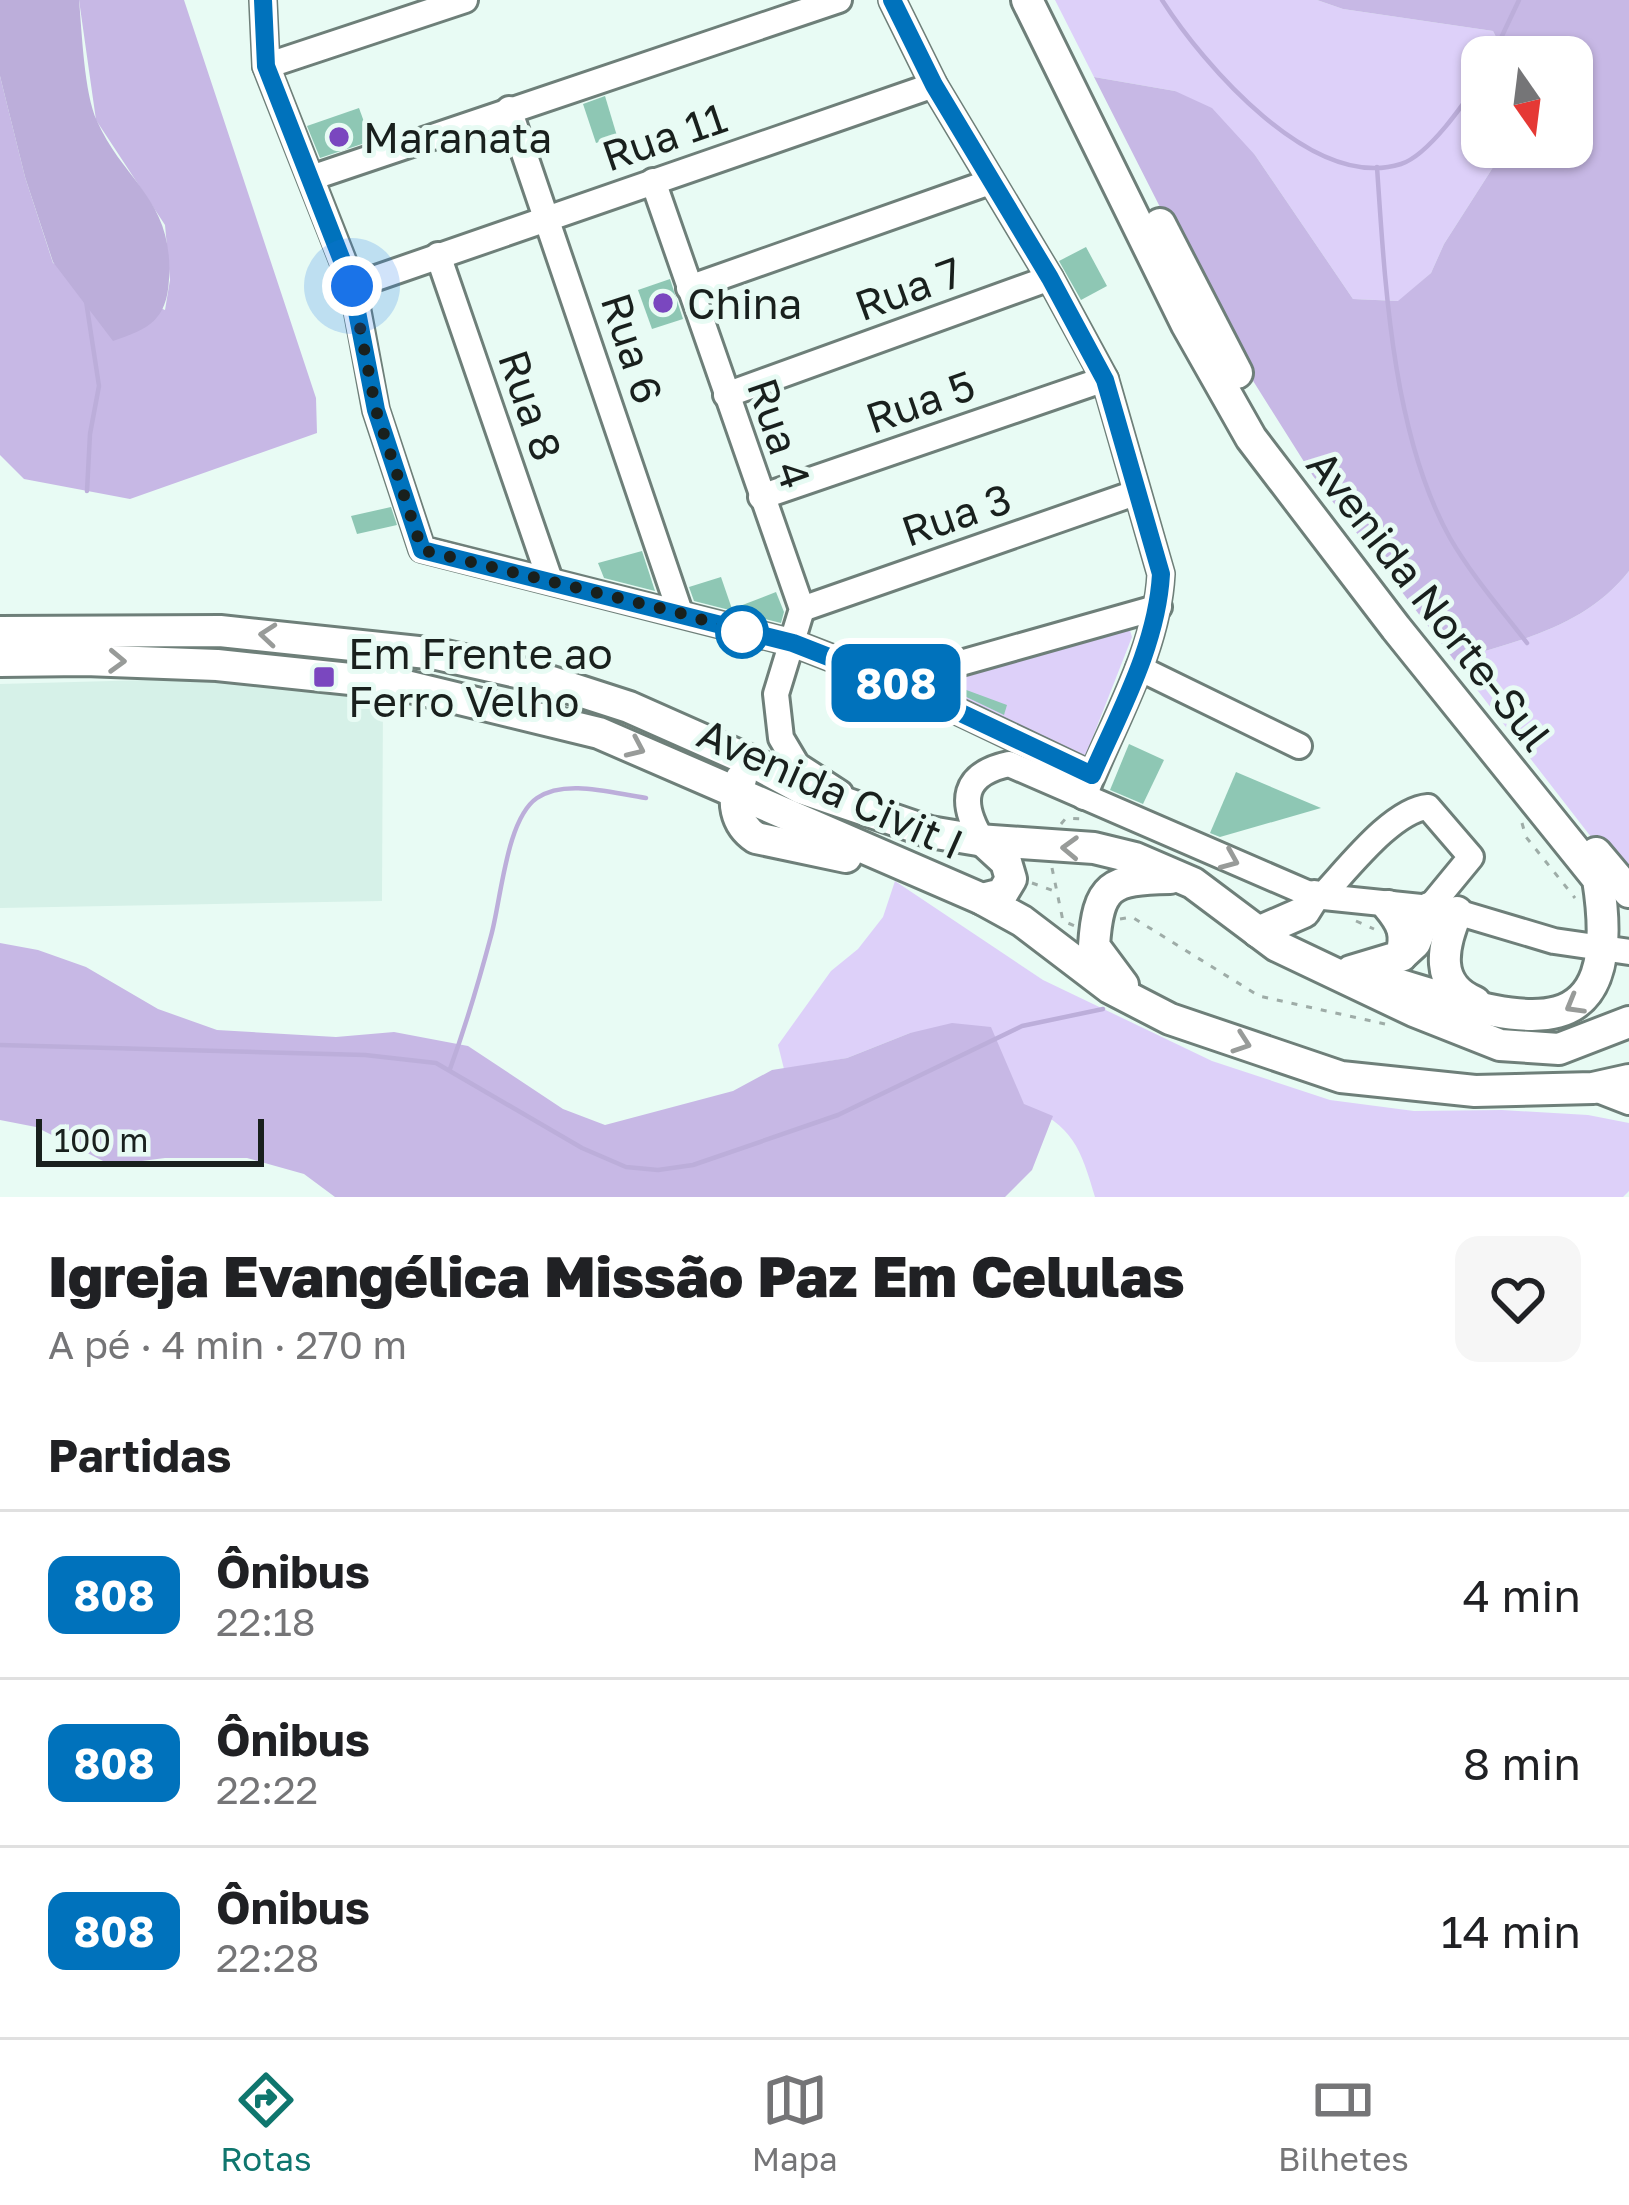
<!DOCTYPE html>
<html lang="pt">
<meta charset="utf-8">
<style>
body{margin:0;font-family:"Golos Text",sans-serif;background:#f6f6f6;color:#202124;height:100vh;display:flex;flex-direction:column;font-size:45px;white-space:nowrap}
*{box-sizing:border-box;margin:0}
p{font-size:39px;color:#757577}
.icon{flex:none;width:66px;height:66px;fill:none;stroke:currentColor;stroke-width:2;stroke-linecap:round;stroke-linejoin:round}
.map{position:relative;height:1197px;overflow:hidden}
.details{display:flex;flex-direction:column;background:#fff;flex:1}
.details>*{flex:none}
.badge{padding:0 24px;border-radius:18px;font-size:42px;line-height:78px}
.needle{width:78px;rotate:166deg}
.fabs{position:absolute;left:1461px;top:36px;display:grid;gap:24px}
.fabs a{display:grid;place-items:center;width:132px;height:132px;border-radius:24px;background:#fff;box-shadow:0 3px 9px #0004;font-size:60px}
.scale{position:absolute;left:36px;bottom:30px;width:228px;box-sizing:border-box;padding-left:12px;border:6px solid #19201d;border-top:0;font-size:33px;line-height:42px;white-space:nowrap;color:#19201d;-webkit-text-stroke:9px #e8fbf4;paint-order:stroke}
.you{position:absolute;width:60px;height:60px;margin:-30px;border:9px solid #fff;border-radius:50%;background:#1a73e8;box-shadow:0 0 0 18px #1a73e833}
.map>.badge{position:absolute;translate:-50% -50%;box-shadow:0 0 0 6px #fff}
h2{padding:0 48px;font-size:45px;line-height:108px}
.round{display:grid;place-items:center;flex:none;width:126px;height:126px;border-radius:24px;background:#f6f6f6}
.overview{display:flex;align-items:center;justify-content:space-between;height:204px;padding:0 48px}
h1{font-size:57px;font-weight:800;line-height:90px}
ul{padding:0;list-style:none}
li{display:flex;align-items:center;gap:36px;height:168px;padding:0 48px;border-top:3px solid #e0e0e0}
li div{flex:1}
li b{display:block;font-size:45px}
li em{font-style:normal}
li .badge{min-width:132px;font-weight:700;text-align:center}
.menu{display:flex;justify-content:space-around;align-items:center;height:168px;border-top:3px solid #e0e0e0;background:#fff;font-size:33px;color:#757577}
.menu a{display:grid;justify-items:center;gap:6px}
.menu .selected{color:#0f766e}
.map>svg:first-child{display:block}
.built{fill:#d6f1e8}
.green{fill:#ddd0f9}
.forest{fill:#c7b8e5}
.water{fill:#bcaeda}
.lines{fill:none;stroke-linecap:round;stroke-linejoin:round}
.stream{stroke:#bcaeda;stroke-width:4.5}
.building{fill:#8ec7b4}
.minor-casing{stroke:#6e7f79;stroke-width:30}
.major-casing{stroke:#6e7f79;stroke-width:36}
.path{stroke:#9eaca7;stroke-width:3;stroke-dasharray:6 9;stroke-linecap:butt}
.minor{stroke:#fff;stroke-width:24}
.major{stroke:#fff;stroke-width:30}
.oneway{stroke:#989b99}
.line-casing{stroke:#fff;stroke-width:27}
.line{stroke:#0072bc;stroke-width:18}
.walk{stroke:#19201d;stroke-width:12;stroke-dasharray:0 21.6}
.poi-dot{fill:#7a47bf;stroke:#e8fbf4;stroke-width:4.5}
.stop-dot{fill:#fff;stroke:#0072bc;stroke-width:6}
.labels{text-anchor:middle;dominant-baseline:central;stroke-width:10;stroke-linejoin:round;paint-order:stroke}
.street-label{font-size:42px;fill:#19201d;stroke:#e8fbf4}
.poi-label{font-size:42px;fill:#19201d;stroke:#e8fbf4;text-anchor:start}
</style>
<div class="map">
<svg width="1629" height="1197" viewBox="0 0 1629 1197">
<rect width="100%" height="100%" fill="#e8fbf4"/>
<path class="built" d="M149,680l115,3 119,17 -1,201 -382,7v-224z"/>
<g class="green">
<path d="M1055,0h262l26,9 150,22 13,26h-24v90h24l-62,97 -13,29 -32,28 -46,-2 -98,-144 -80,-64 -81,-14z"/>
<path d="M1629,571v315l-175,-226c64,-19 131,-33 175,-89z"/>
<path d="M1117,625l12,2 3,10 -49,125 -146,-71 6,-6z"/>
<path d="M895,881l148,99 169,81 118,39 84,11 88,-1 86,5 41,8v68l-6,6h-528c-14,-48 -22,-72 -71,-92l-34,-78 -80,6 -63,25 -63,11 -6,-24 53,-74 27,-22 25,-32z"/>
</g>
<g class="forest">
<path d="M79,0h105l132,398 1,35 -187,66 -106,-20 -24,-24v-379l25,101 28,86 112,47 5,-30 -5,-55 -69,-105z"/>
<path d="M1317,0h312v571c-44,56 -111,70 -175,89l-141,-184 -85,-135 -134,-264 81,14 37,17 43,47 98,144 45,2 33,-28 13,-29 62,-97h66v-90h-66l-13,-26 -150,-22z"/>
<path d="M0,943l38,7 48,17 72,42 59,21 119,7 58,-5 74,14 95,63 42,16 128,-34 39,-21 75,-12 63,-25 42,-10 39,4 33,77 29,12 -21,54 -27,27h-670l-31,-23 -57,-16h-82l-54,7 -75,-38 -36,-7z"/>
</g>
<path class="water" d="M0,0h79c3,32 5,93 18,121 27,61 77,79 72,158 -2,41 -20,50 -56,62l-60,-79 -28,-85 -25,-101z"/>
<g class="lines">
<g class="stream">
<path d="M1162,0c41,64 150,192 239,164 28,-9 64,-62 81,-87"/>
<path d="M1492,57l27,-57"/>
<path d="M1377,167c8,116 15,267 73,371 22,38 51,71 77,105"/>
<path d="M86,301l13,85 -9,48 -3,57"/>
<path d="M0,1045l365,10 71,8 146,85 44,19 32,3 35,-5 145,-50 184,-89 81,-17"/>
<path d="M450,1069c16,-44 29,-88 41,-133 10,-35 15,-117 46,-138 29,-20 78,-4 109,0"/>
</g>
</g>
<g class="building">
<path d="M605,96l12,40 -21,7 -13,-39z"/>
<path d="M359,108l12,33 -51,17 -13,-32z"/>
<path d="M1086,247l21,39 -26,14 -22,-39z"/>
<path d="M670,279l13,40 -31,10 -14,-39z"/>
<path d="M391,507l6,18 -40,9 -6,-18z"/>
<path d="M642,551l13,40 -51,-13 -6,-15z"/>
<path d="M721,577l11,32 44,-17 8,20 -3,11 -87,-22 -5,-14z"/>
<path d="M961,688l46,17 -3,10 -46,-22z"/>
<path d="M1129,744l35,16 -21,44 -33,-14z"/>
<path d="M1236,772l85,36 -101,29 -10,-4z"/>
</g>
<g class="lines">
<defs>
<g id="minor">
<path d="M263,0l3,66 87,220 23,124 46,139 371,94 116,45 183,87"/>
<path d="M892,0l42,85 116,193 55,101 56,195c-4,79 -50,150 -77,223"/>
<path d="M266,66l199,-66"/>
<path d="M509,109l171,503"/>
<path d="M311,178l528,-178"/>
<path d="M653,181l149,428 -26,85 5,44 16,27 43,28"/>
<path d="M438,255l112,325"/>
<path d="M353,286l581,-201"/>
<path d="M689,288l301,-106"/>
<path d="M726,395l324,-117"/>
<path d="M761,497l344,-118"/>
<path d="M802,609l333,-116"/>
<path d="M1139,668l160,78"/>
<path d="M909,688l34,-20 216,-61"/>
<path d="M982,840c-23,-38 -20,-66 27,-76l305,132 136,14 104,31 75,11"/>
<path d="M1322,896c25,-26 70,-86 106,-89l43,50 -42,51"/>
<path d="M1593,1088l36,14"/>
</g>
<g id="major">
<path d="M1027,0l160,325 64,113 145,190 202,251c31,193 -99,134 -215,101"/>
<path d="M1160,224l77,149"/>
<path d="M0,632l220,-1 217,23 93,21 99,32 124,55 48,26 129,44 48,8 116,8 41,10 58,25 84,63 137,65 86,34 59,4 70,-27"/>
<path d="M0,661l85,-1 132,5 181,19 201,49 383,166 40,22 88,67 60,31 171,58 134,14 118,-3 36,-8"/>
<path d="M741,779c-10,21 -6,45 15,59l90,19"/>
<path d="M1596,853l33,39"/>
<path d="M982,899l20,-5 9,-15 -5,-17 -24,-22"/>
<path d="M1457,912c-15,35 -23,73 18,90"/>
<path d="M1258,932l46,-20 10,-16"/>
<path d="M1403,954l12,-11 14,-35"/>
<path d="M1351,971l50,-15c6,-22 2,-32 -13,-50"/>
<path d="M1123,985l-29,-39c4,-61 16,-67 76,-68"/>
</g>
</defs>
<use href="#minor" class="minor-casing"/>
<use href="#major" class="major-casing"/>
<g class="path">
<path d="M1522,823l4,14 49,61"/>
<path d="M1061,824l5,-6 18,1"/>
<path d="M1052,868l11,53 12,5"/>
<path d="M1032,883l25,9"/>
<path d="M1120,919l12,-2 127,79 126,28"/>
<path d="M1356,921l18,8"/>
</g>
<use href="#minor" class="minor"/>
<use href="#major" class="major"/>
</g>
<defs><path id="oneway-chevron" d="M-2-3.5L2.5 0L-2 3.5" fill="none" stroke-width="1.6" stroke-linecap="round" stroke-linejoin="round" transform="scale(3)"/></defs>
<g class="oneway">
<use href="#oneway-chevron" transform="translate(268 635) rotate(-175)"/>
<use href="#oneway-chevron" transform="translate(117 661) rotate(2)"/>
<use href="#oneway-chevron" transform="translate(636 748) rotate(24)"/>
<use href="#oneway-chevron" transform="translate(1070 848) rotate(-178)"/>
<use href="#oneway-chevron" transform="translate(1230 860) rotate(23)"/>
<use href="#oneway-chevron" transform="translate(1574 1005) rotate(150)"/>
<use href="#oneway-chevron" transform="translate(1242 1043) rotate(19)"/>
</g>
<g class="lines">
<defs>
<path id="line" d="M263,0l3,66 86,220 24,124 46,140 371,93 115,45 184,87c28,-64 65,-130 69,-201l-56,-194 -55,-102 -116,-193 -42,-85"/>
</defs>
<use href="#line" class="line-casing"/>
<use href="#line" class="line"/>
<path class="walk" d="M352,286l24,124 46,140 258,63 62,19"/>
</g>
<g class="poi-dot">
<circle cx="339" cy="137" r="12"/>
<circle cx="663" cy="303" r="12"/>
<rect x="312" y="665" width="24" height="24" rx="6"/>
</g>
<circle class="stop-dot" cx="742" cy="632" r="24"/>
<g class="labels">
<g class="street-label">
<text transform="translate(664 136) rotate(-19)">Rua 11</text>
<text transform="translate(908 288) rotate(-20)">Rua 7</text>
<text transform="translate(633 348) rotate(72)">Rua 6</text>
<text transform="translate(920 401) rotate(-19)">Rua 5</text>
<text transform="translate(531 405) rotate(71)">Rua 8</text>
<text transform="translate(780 433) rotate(71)">Rua 4</text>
<text transform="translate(956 514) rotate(-19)">Rua 3</text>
<text transform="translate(1430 600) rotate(52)">Avenida Norte-Sul</text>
<text transform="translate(831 788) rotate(24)">Avenida Civit I</text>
</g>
<g class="poi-label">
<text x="363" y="137">Maranata</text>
<text x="687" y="303">China</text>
<text x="348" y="653">Em Frente ao<tspan x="348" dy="48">Ferro Velho</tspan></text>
</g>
</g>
</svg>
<div class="fabs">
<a><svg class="needle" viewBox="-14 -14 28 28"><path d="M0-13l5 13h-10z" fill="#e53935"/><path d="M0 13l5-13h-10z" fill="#757577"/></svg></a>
</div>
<div class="scale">100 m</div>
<div class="you" style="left:352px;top:286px"></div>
<b class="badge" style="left:896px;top:683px;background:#0072bc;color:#fff">808</b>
</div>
<section class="details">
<div class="overview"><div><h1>Igreja Evangélica Missão Paz Em Celulas</h1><p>A pé · 4 min · 270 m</p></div><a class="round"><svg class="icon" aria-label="heart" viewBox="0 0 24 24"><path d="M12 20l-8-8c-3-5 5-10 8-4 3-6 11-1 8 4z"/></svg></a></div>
<h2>Partidas</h2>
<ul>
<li><span class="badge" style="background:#0072bc;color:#fff">808</span><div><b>Ônibus</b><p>22:18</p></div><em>4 min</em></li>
<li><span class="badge" style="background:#0072bc;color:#fff">808</span><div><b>Ônibus</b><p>22:22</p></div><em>8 min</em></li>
<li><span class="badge" style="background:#0072bc;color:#fff">808</span><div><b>Ônibus</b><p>22:28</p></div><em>14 min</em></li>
</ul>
</section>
<nav class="menu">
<a class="selected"><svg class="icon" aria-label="directions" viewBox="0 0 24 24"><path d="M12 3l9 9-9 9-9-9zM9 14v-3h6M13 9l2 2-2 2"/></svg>Rotas</a>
<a><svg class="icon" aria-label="map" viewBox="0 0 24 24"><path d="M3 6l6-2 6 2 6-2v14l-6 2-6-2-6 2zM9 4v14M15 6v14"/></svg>Mapa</a>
<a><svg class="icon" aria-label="tickets" viewBox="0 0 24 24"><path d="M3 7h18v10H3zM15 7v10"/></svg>Bilhetes</a>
</nav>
